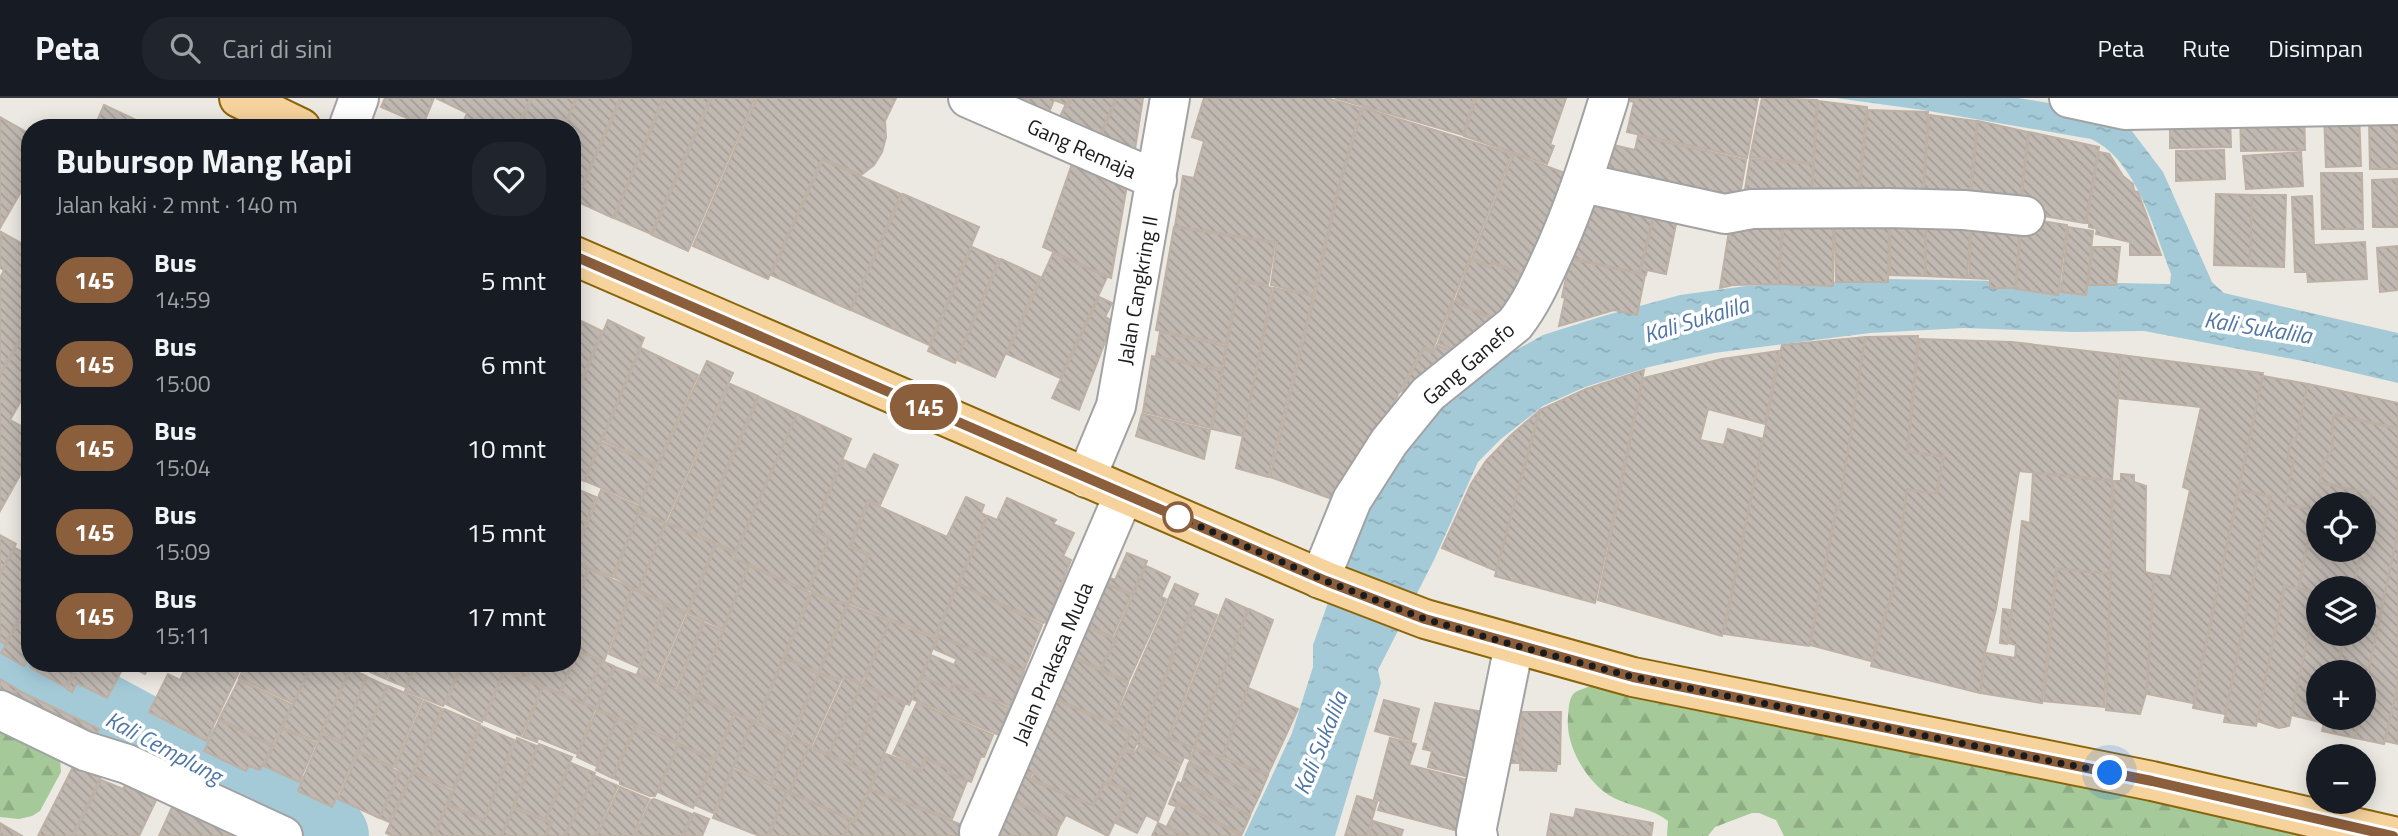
<!DOCTYPE html>
<html lang="id">
<meta charset="utf-8">
<style>
body{margin:0;font-family:"Titillium Web",sans-serif;background:#20242c;color:#f1f3f6;height:100vh;display:flex;flex-direction:column;font-size:26px;white-space:nowrap}
*{box-sizing:border-box;margin:0}
p{font-size:23px;color:#9ea1a6}
.icon{flex:none;width:38px;height:38px;fill:none;stroke:currentColor;stroke-width:2;stroke-linecap:round;stroke-linejoin:round}
.map{position:relative;flex:1;overflow:hidden}
.drawer{position:absolute;left:21px;top:21px;width:560px;height:553px;display:flex;flex-direction:column;background:#171b24;border-radius:28px;box-shadow:0 4px 18px #0003}
.drawer>*{flex:none}
.badge{padding:0 14px;border-radius:23px;font-size:24px;line-height:46px}
.buttons{position:absolute;left:2306px;top:394px;display:grid;gap:14px}
.buttons a{display:grid;place-items:center;width:70px;height:70px;border-radius:50%;background:#171b24;box-shadow:0 4px 18px #0003;font-size:35px}
.you{position:absolute;width:35px;height:35px;margin:-18px;border:5px solid #fff;border-radius:50%;background:#1a73e8;box-shadow:0 0 0 10px #1a73e833}
.map>.badge{position:absolute;translate:-50% -50%;box-shadow:0 0 0 4px #fff}
.round{display:grid;place-items:center;flex:none;width:74px;height:74px;border-radius:28px;background:#20242c}
.head{display:flex;align-items:center;justify-content:space-between;height:119px;padding:0 35px}
h1{font-size:33px;font-weight:700;line-height:52px}
ul{padding:0;list-style:none}
li{display:flex;align-items:center;gap:21px;height:84px;padding:0 35px}
li div{flex:1}
li b{display:block;font-size:26px}
li em{font-style:normal}
li .badge{min-width:77px;font-weight:700;text-align:center}
header{display:flex;align-items:center;gap:42px;box-sizing:border-box;height:98px;padding:0 35px;background:#171b24;border-bottom:2px solid #363941}
header strong{font-size:33px}
nav{display:flex;gap:38px;margin-inline-start:auto;font-size:24px}
.search{width:490px;height:63px;background:#20242c;display:flex;align-items:center;gap:18px;box-sizing:border-box;padding:0 24px;border-radius:28px;color:#9ea1a6;font-size:26px}
.map>svg:first-child{display:block}
.forest{fill:url(#forest-firs)}
.water{fill:url(#water-ripples)}
.lines{fill:none;stroke-linecap:round;stroke-linejoin:round}
.river{stroke:#a4cad8;stroke-width:82}
.building{fill:url(#building-back-hatch);stroke:#bdb0a5;stroke-width:2}
.minor-casing{stroke:#a2a2a2;stroke-width:42}
.major-casing{stroke:#8a6409;stroke-width:42}
.minor{stroke:#fff;stroke-width:38}
.major{stroke:#f6d39d;stroke-width:38}
.line-casing{stroke:#fff;stroke-width:16}
.line{stroke:#8b5e3c;stroke-width:10}
.walk{stroke:#1b1b1b;stroke-width:7;stroke-dasharray:0 12.6}
.stop-dot{fill:#fff;stroke:#8b5e3c;stroke-width:3.5}
.labels{text-anchor:middle;dominant-baseline:central;stroke-width:7;stroke-linejoin:round;paint-order:stroke}
.street-label{font-size:21px;fill:#1b1b1b;stroke:#fff}
.water-label{font-size:23px;font-style:italic;fill:#4f76a4;stroke:#fff}
</style>
<header>
<strong>Peta</strong>
<div class="search"><svg class="icon" aria-label="search" viewBox="0 0 24 24"><circle cx="10" cy="10" r="6"/><path d="M15 15l6 6"/></svg>Cari di sini</div>
<nav><a>Peta</a><a>Rute</a><a>Disimpan</a></nav>
</header>
<div class="map">
<svg width="2398" height="738" viewBox="0 0 2398 738">
<defs>
<pattern id="forest-firs" width="22" height="20" patternUnits="userSpaceOnUse" patternTransform="scale(1.75)"><rect width="22" height="20" fill="#a5c998"/><path d="M5 1l3.5 6h-7zM16 11l3.5 6h-7z" fill="#8dac82"/></pattern>
<pattern id="water-ripples" width="26" height="14" patternUnits="userSpaceOnUse" patternTransform="scale(1.75)"><rect width="26" height="14" fill="#a4cad8"/><path d="M2 4q2-2 4 0t4 0M15 11q2-2 4 0t4 0" fill="none" stroke="#8dadb9"/></pattern>
<pattern id="building-back-hatch" width="6" height="6" patternUnits="userSpaceOnUse" patternTransform="scale(1.75)"><rect width="6" height="6" fill="#c0b8b1"/><path d="M-1 5l2 2M0 0l6 6M5-1l2 2" fill="none" stroke="#a49e98"/></pattern>
</defs>
<rect width="100%" height="100%" fill="#ece9e2"/>
<g class="forest">
<path d="M1595,587l765,151h-576l-8,-16 -17,-7h-7l-37,14 -7,9h-41l1,-15c-16,-13 -36,-14 -54,-23 -26,-13 -49,-52 -46,-81 2,-25 3,-25 27,-32z"/>
<path d="M0,623l60,37 1,14 -21,39 -8,5 -13,3 -19,-2z"/>
</g>
<path class="water" d="M1836,0h182l68,11 39,13 38,50 49,110 12,11 174,40v50l-90,-21 -164,-31 -71,1 -109,-4 -94,5 -156,20 -65,14 -64,20 -42,19 -42,33 -23,23 -44,98 -56,110 3,13 -46,153h-91l48,-103 21,-66v-22l40,-113 10,-10 48,-83 31,-38 35,-29 66,-37 60,-19 77,-21 66,-9 141,-7 283,5 1,-10c-17,-44 -35,-115 -80,-135l-168,-29z"/>
<g class="lines">
<path class="river" d="M0,561l328,177"/>
</g>
<g class="building">
<path d="M385,0h49l-11,27 -42,-18z"/>
<path d="M436,0h94l-13,30h-56l6,-15z"/>
<path d="M532,0h44l-13,30h-44z"/>
<path d="M577,0h43l-45,103 -3,-1v-72h-8z"/>
<path d="M622,0h41l-50,120 -37,-17z"/>
<path d="M665,0h45l-59,136 -37,-16z"/>
<path d="M712,0h43l-67,153 -36,-16z"/>
<path d="M757,0h139l-11,23 1,16 -4,15 -8,13 -13,10 -39,-17 -54,121 -75,-33z"/>
<path d="M1017,0h53l-3,7 -13,-5 -8,20 -32,-14z"/>
<path d="M1072,0h44l-19,44 -41,-17 9,-19 3,1z"/>
<path d="M1117,0h26l-8,51 -11,5 -26,-11z"/>
<path d="M1204,0h123l34,10 -24,83 -24,104 -42,-10 6,-43 -102,-16 8,-50 11,2 10,-37 -12,-4z"/>
<path d="M1335,0h139l-11,37z"/>
<path d="M1476,0h90l-16,47 4,1 -7,18 -83,-28z"/>
<path d="M1620,0h138l-11,60 -120,-26 7,-30z"/>
<path d="M1762,0l55,2 -4,63 -63,-6z"/>
<path d="M1818,3l49,6 -11,101h-45z"/>
<path d="M104,7l49,23h-59z"/>
<path d="M1363,10l149,46 -80,197 -9,-4 -52,99 -36,54 -65,-23 45,-182 23,-103z"/>
<path d="M2304,10l1,42 -64,1 -1,-42z"/>
<path d="M1868,12l60,2 -6,93 -64,-3z"/>
<path d="M2324,14h35l2,54 -35,1z"/>
<path d="M2230,16l1,33 -61,1v-33z"/>
<path d="M1929,17l48,6 -9,87 -45,-3z"/>
<path d="M0,19l30,17v42l-30,52z"/>
<path d="M2369,21h29v50h-28z"/>
<path d="M1978,23l50,11 -9,79 -49,-3z"/>
<path d="M2029,34l70,15 -14,76 -65,-11z"/>
<path d="M1638,38l108,24 -9,53 -141,-31 9,-39 30,7z"/>
<path d="M2224,52l1,29 -49,2v-30z"/>
<path d="M2099,54l10,2 14,22 10,8 1,7 4,1 23,63h-31v-13l-34,-8 1,-5 -8,-2v-4h-3z"/>
<path d="M2301,54l2,34 -57,3 -3,-33z"/>
<path d="M1514,56l59,22 -50,99 -31,-14 -2,5 -18,-8z"/>
<path d="M1750,61l63,5 -3,44 -68,-1z"/>
<path d="M823,62l78,34 -51,116 -79,-35z"/>
<path d="M1073,63l54,24 -16,93 -68,-31z"/>
<path d="M2321,75h41l1,56h-41z"/>
<path d="M2397,81l1,48h-25l-1,-47z"/>
<path d="M903,96l76,33 -50,118 -78,-35z"/>
<path d="M2216,96l36,1 -2,71 -36,-1z"/>
<path d="M2252,97h34l-2,72 -34,-1z"/>
<path d="M1589,98l67,8 -17,69 -68,-15z"/>
<path d="M2312,98l2,49 51,-3 2,37 -59,3 -1,-10h-12l-3,-75z"/>
<path d="M1657,107l22,4 -13,65 -19,-4 -1,5 -6,-2z"/>
<path d="M1783,114l-5,72 -45,1 -13,3 11,-70z"/>
<path d="M1785,114h48v74l-55,-2z"/>
<path d="M1834,114l55,1 -1,69h-52z"/>
<path d="M1890,115h35v63l-35,-1z"/>
<path d="M1926,115l45,1 -4,64 -41,-2z"/>
<path d="M1972,116l49,4 -6,70h-25v-9l-21,-1z"/>
<path d="M2022,120l45,7 -9,70 -42,-6z"/>
<path d="M1174,129l101,16 -7,42 -29,-6 -13,65 -70,-14z"/>
<path d="M2068,129l25,4 -7,64 -25,-3z"/>
<path d="M1,134l29,16v74l-30,51v-95l4,-8 -4,-2z"/>
<path d="M2398,148v44l-18,2 -3,-44z"/>
<path d="M972,149l27,12 -44,104 -27,-12z"/>
<path d="M2093,149h27l-4,38h-28z"/>
<path d="M1053,155l54,24 -47,101 -53,-24z"/>
<path d="M1001,161l39,18 -45,100 -38,-17z"/>
<path d="M1471,161l19,9 3,-5 29,12 -23,46 -44,-20z"/>
<path d="M1570,161l75,16 -8,40 -23,-5 -55,16 6,-28 -3,-1z"/>
<path d="M1239,182l33,8 -29,148 -31,-7z"/>
<path d="M1274,190l39,8 -45,181 -32,-9z"/>
<path d="M1099,199l13,6 -7,14 6,3 -6,22 -26,68 -27,-12z"/>
<path d="M1454,203l45,22 -32,33 -29,-13z"/>
<path d="M579,222l23,11 -30,69v-64z"/>
<path d="M608,222l36,18 -60,143 -12,-5v-20l3,-7 -3,-1v-43z"/>
<path d="M30,227v67l-3,-2 -17,30 20,11v26l-30,54v-135z"/>
<path d="M1160,234l66,14 -4,23 -66,-13z"/>
<path d="M1918,238l-11,116 36,5 -7,37 -29,-5 -10,66 3,9 -29,97 -61,-16 27,-137 2,1 26,-172z"/>
<path d="M1865,239l-26,171 -3,-1 -27,139 -85,-12 58,-289z"/>
<path d="M1919,241l93,3 109,13 -9,125 -93,-9 -23,138 -13,51 -3,33 -109,-27 30,-102 -3,-9 9,-65 30,4 7,-38 -36,-4z"/>
<path d="M1437,247l28,12 -63,34 22,-42 9,4z"/>
<path d="M641,250l57,27 -41,89 -55,-24z"/>
<path d="M1779,253l-14,73 -57,-15 -8,31 24,5 4,-16 35,10 -41,197 -124,-36 45,-222 79,-19z"/>
<path d="M2121,257l142,18 -70,330 -46,-9 7,-120 17,2 19,-86 -7,-3 18,-80 -83,-9z"/>
<path d="M1152,258l70,15 -11,57 -68,-16z"/>
<path d="M707,263l26,12 -68,149 -28,-12z"/>
<path d="M1644,272l-49,233 -100,-27 45,-166 46,-21z"/>
<path d="M2263,278l45,8 -12,55h-5l-4,21 6,2 -8,43 29,5 -16,78 -14,-3 -28,141 -32,-4 47,-226 -32,-7z"/>
<path d="M730,286l28,12 -61,139 -30,-12z"/>
<path d="M2308,286l90,19v25l-65,-14 -1,35 -9,13 -3,21 52,11 -5,26h-3v-16h-45v46h42l-8,38h-34v46h25l-8,38h-17v46h6l-1,5 -33,-8 26,-123 -18,-4 15,-78 -29,-6 9,-43 -6,-2 3,-20 5,1z"/>
<path d="M759,299l38,17 -62,138 -36,-17z"/>
<path d="M1539,313l-43,160 -54,-23 29,-64 15,-23 25,-26z"/>
<path d="M797,316l54,25 -39,91 17,8 -22,52 -73,-32z"/>
<path d="M1142,316l68,16 -6,29 -68,-23z"/>
<path d="M2334,317l64,14v101l-34,163v-21h-27l8,-38h19v-46h-10l7,-38h3v-29h3l5,-27 -52,-12 4,-19 9,-14 -1,-16z"/>
<path d="M601,344l55,23 -17,39 -54,-23z"/>
<path d="M874,356l24,11 -18,40 -12,-5 -19,47 19,8 -20,48 -15,-2 -24,-11 21,-53 -17,-8 31,-69 22,10z"/>
<path d="M2033,375l79,8 -1,93 -55,-6 -14,135 -62,-10 6,-40 29,5 1,-13 -8,-2 14,-122 8,2z"/>
<path d="M2121,376l13,1v7l12,4 -1,86 9,2 -8,120 -6,20 -34,-4 7,-229h8z"/>
<path d="M572,389l24,10 -24,60z"/>
<path d="M601,392l37,16 -2,5 3,2 -27,64 -40,-16z"/>
<path d="M2239,392l31,7 -45,217 -32,-6z"/>
<path d="M966,399l18,8 -3,8 6,3 -52,119 -2,1 -84,-33 21,-49 -19,-8 18,-44 78,35z"/>
<path d="M1007,400l49,22 -3,4 21,9 -11,23 8,4 -24,62 -4,1 -84,-39 29,-68 9,4z"/>
<path d="M639,415l26,10 -27,67 -24,-13z"/>
<path d="M666,425l49,21 -29,69 -47,-23z"/>
<path d="M2398,433v152l-14,61 -29,-6 4,-20h5v-25z"/>
<path d="M0,437l16,9 -16,29z"/>
<path d="M716,447l18,8 -2,5 16,7 -25,64 -35,-16z"/>
<path d="M15,450l15,8v43l-25,45 -5,-3v-66z"/>
<path d="M1127,455l20,8 -15,33 -27,-11 3,-6 7,3z"/>
<path d="M575,466l13,4 -16,40v-38z"/>
<path d="M749,468l61,27 -54,129 -59,-25z"/>
<path d="M1146,468l24,11 -9,20 5,2 -38,83 -27,-13 16,-30 -3,-1z"/>
<path d="M589,471l43,19 -28,73 -25,-10 1,-5 -8,-3v-30z"/>
<path d="M2057,471l54,5 -7,133 -60,-6z"/>
<path d="M958,486l84,41 -18,45 -87,-35z"/>
<path d="M1105,486l26,11 -19,42 -23,-11 6,-14 -6,-3z"/>
<path d="M1175,486l23,10 -28,64h2l-39,94 -9,-3 8,-17 -19,-8z"/>
<path d="M2285,488l32,7 -28,133 -10,2 -22,-7z"/>
<path d="M633,491l32,15 -27,63 -29,-13z"/>
<path d="M812,495l21,10 14,1 -29,68 -33,-15z"/>
<path d="M1226,501l22,10 -55,139 -23,-10z"/>
<path d="M30,506v52l-6,10 -23,-13z"/>
<path d="M666,507l19,9 -29,67 -19,-7z"/>
<path d="M848,507l42,16 -29,62 -16,-7 -4,4 -22,-7z"/>
<path d="M1194,508l23,9 -49,123 24,10 -3,11 -5,-2 -3,7 -44,-20 37,-86 -2,-1z"/>
<path d="M1249,511l24,11 -51,137 -28,-9z"/>
<path d="M2003,511l8,1 -4,34 -7,-1z"/>
<path d="M687,517l16,7 -28,67 -17,-7z"/>
<path d="M890,523l43,17 5,-2 -29,69 -46,-21z"/>
<path d="M704,525l19,8 -28,66 -18,-7z"/>
<path d="M1087,529l28,13 -15,29 -31,-15z"/>
<path d="M939,539l85,34 -14,35 -57,-23 -3,7 -28,-14 9,-21 23,10 3,-6 -23,-10z"/>
<path d="M578,554l23,9 -18,42 -23,-10z"/>
<path d="M784,560l34,16 -28,63 -32,-15z"/>
<path d="M1073,560l55,25 -16,40 -58,-25z"/>
<path d="M602,563l12,5 -18,42 -12,-5z"/>
<path d="M32,565h47l-14,24 -35,-20z"/>
<path d="M81,565h70l-6,11 -20,-10 -18,34 -30,-15 -5,9 -5,-3z"/>
<path d="M188,565h55l-37,78 -57,-29 19,-38 12,6z"/>
<path d="M246,565h66l-19,40 -54,-25z"/>
<path d="M313,565l39,1 -35,77 -35,-13z"/>
<path d="M373,565h20l-7,16 -16,-7z"/>
<path d="M395,565h21l-11,24 -17,-7z"/>
<path d="M417,565h45l-19,43 -38,-15z"/>
<path d="M463,565h24l17,7 -22,52 -36,-18z"/>
<path d="M509,565h23l-6,15 -20,-8z"/>
<path d="M534,565h38l-13,30 -32,-14z"/>
<path d="M615,569l79,30 -19,44 -78,-32z"/>
<path d="M351,571l15,7 -25,65 -19,-9z"/>
<path d="M505,573l37,16 -21,49 -37,-16z"/>
<path d="M819,576l21,8 -29,64 -19,-8z"/>
<path d="M367,579l20,9 -55,121 -34,-16 24,-57 19,9z"/>
<path d="M845,579l16,8 -33,69 -15,-7z"/>
<path d="M922,579l29,14 3,-7 55,24 -10,27 -87,-36z"/>
<path d="M0,581l17,10 -11,20 -6,-4z"/>
<path d="M239,582l53,25 -20,40 -53,-26z"/>
<path d="M862,587l18,8 -30,71 -21,-10z"/>
<path d="M388,588l34,14 -29,67 -34,-16z"/>
<path d="M2398,588v58l-13,-3z"/>
<path d="M543,589l52,22 -18,45 -39,-16 -1,4 -14,-5z"/>
<path d="M1248,590l50,21 -30,65 -45,-17z"/>
<path d="M17,592l82,39 -9,19 -82,-40z"/>
<path d="M881,595l24,11 -30,71 -24,-11z"/>
<path d="M1050,599l80,36 -23,51 -3,-1 -12,22 -60,-26 2,-5 -13,-4z"/>
<path d="M695,600l39,16 -20,45 -39,-17z"/>
<path d="M1384,602l35,9 -8,32 -36,-10z"/>
<path d="M424,603l18,8 -53,113 -9,-4 21,-47 -6,-4z"/>
<path d="M917,605l76,32 -9,22 -3,-1 -10,26 -21,-9 1,-4 -26,-12 -5,13 -11,-4 2,-4 -18,-8z"/>
<path d="M1435,605l48,9 -10,66 -45,-11 4,-16 -9,-2z"/>
<path d="M444,611l36,15 -27,65 -39,-17z"/>
<path d="M597,612l20,9 -21,47 -19,-9z"/>
<path d="M1520,614l-1,51h-19z"/>
<path d="M1522,614h39l-1,52h-3l-1,7 -36,-1z"/>
<path d="M736,616l16,7 -39,92 -18,-8z"/>
<path d="M2325,620h34l-4,20 -33,-7z"/>
<path d="M618,621l17,7 -23,52 -16,-8z"/>
<path d="M219,622l53,26 -12,24 -11,-4 -3,5 -42,-20z"/>
<path d="M753,624l37,16 -20,45 -36,-16z"/>
<path d="M481,628l33,14 -30,80 -36,-16z"/>
<path d="M636,629l42,17 -23,52h-5l-30,-12v-3l-7,-3z"/>
<path d="M282,631l34,14 -17,39 -35,-16z"/>
<path d="M517,640l20,8 -36,90h-66l12,-31 37,16z"/>
<path d="M791,640l18,8 -20,46 -18,-8z"/>
<path d="M1390,640l26,6 -7,21 70,18 -13,50 -88,-23 3,-9 -7,-2z"/>
<path d="M539,646l33,13 -27,62 -31,-13z"/>
<path d="M679,647l34,15 -20,48 -35,-16z"/>
<path d="M1139,648l41,20 -22,55 -12,-6 -9,18 -21,-10 15,-31 -21,-10 14,-31 10,3z"/>
<path d="M809,649l66,29 -21,44 -64,-28z"/>
<path d="M1194,651l74,26 -9,21 -70,-33z"/>
<path d="M359,654l40,20 -20,46 -41,-19z"/>
<path d="M886,656l23,9 -2,4 14,5 5,-13 24,10 -3,4 20,8 -15,38 -82,-30z"/>
<path d="M78,659l26,14 -32,65h-34z"/>
<path d="M571,665l24,10 -31,63h-18l6,-14 -6,-2z"/>
<path d="M1188,666l71,32 -9,19 -68,-33z"/>
<path d="M733,671l53,23 -19,44h-7l-47,-18z"/>
<path d="M1022,673l9,4 -1,5 63,26 12,-22 3,2 1,-3 20,9 -21,44 -42,-21 -5,9 -51,-26z"/>
<path d="M413,675l39,18 -19,45h-41l-6,-3z"/>
<path d="M595,678l23,10 -23,50h-30z"/>
<path d="M101,682l22,9 5,-9 31,14 -20,42h-65z"/>
<path d="M1178,684l72,34 -8,18 -65,-32 -2,4 -6,-2z"/>
<path d="M620,689l29,12 -16,37h-36z"/>
<path d="M870,692l82,31 36,15h-143l6,-15 4,1z"/>
<path d="M787,694l64,28 -8,16h-74z"/>
<path d="M1357,698l20,6 -10,34h-22z"/>
<path d="M654,701l38,15 -10,22h-47l16,-36z"/>
<path d="M1010,701l50,26 -4,11h-60z"/>
<path d="M1178,706l63,31v1h-54l-20,-10z"/>
<path d="M173,707l74,31h-88z"/>
<path d="M514,710l36,15 -5,13h-43z"/>
<path d="M1576,711l77,14 -2,13h-104l4,-22 23,4z"/>
<path d="M694,715l15,6 -7,17h-18z"/>
<path d="M1373,723l30,9 -2,6h-32z"/>
<path d="M0,725l22,13h-22z"/>
<path d="M1158,725l26,13h-32z"/>
</g>
<g class="lines">
<defs>
<g id="minor">
<path d="M968,0l189,82"/>
<path d="M2069,0l56,12 273,-5"/>
<path d="M348,30l11,-30"/>
<path d="M1583,85l142,31 27,-5 136,-1 76,2 61,6"/>
<path d="M1086,380l30,-72 54,-308"/>
<path d="M1320,481l32,-79 37,-58 39,-48 87,-70c18,-23 29,-50 41,-76 22,-50 37,-99 53,-150"/>
<path d="M0,612l85,41 42,13 156,72"/>
<path d="M979,734l145,-338"/>
<path d="M1478,738l-2,-4 38,-187"/>
</g>
<g id="major">
<path d="M239,0l62,30"/>
<path d="M572,157l754,326 99,38 208,58 519,104 241,55"/>
</g>
</defs>
<use href="#minor" class="minor-casing"/>
<use href="#major" class="major-casing"/>
<use href="#minor" class="minor"/>
<use href="#major" class="major"/>
</g>
<g class="lines">
<defs>
<path id="line" d="M572,157l754,326 99,38 208,58 519,104 241,55"/>
</defs>
<use href="#line" class="line-casing"/>
<use href="#line" class="line"/>
<path class="walk" d="M1178,419l148,64 99,38 89,26 119,32 477,96"/>
</g>
<circle class="stop-dot" cx="1178" cy="419" r="14"/>
<g class="labels">
<g class="street-label">
<text transform="translate(1082 50) rotate(24)">Gang Remaja</text>
<text transform="translate(1137 192) rotate(-80)">Jalan Cangkring II</text>
<text transform="translate(1468 265) rotate(-41)">Gang Ganefo</text>
<text transform="translate(1052 565) rotate(-67)">Jalan Prakasa Muda</text>
</g>
<g class="water-label">
<text transform="translate(1696 221) rotate(-17)">Kali Sukalila</text>
<text transform="translate(2258 229) rotate(9)">Kali Sukalila</text>
<text transform="translate(1320 645) rotate(-68)">Kali Sukalila</text>
<text transform="translate(164 649) rotate(28)">Kali Cemplung</text>
</g>
</g>
</svg>
<div class="buttons">
<a><svg class="icon" aria-label="locate" viewBox="0 0 24 24"><circle cx="12" cy="12" r="6"/><path d="M12 2v4M12 18v4M2 12h4M18 12h4"/></svg></a>
<a><svg class="icon" aria-label="layers" viewBox="0 0 24 24"><path d="M12 4l9 5-9 5-9-5zM3 14l9 5 9-5"/></svg></a>
<a>+</a>
<a>−</a>
</div>
<div class="you" style="left:2110px;top:675px"></div>
<b class="badge" style="left:924px;top:309px;background:#8b5e3c;color:#fff">145</b>
<section class="drawer">
<div class="head"><div><h1>Bubursop Mang Kapi</h1><p>Jalan kaki · 2 mnt · 140 m</p></div><a class="round"><svg class="icon" aria-label="heart" viewBox="0 0 24 24"><path d="M12 20l-8-8c-3-5 5-10 8-4 3-6 11-1 8 4z"/></svg></a></div>
<ul>
<li><span class="badge" style="background:#8b5e3c;color:#fff">145</span><div><b>Bus</b><p>14:59</p></div><em>5 mnt</em></li>
<li><span class="badge" style="background:#8b5e3c;color:#fff">145</span><div><b>Bus</b><p>15:00</p></div><em>6 mnt</em></li>
<li><span class="badge" style="background:#8b5e3c;color:#fff">145</span><div><b>Bus</b><p>15:04</p></div><em>10 mnt</em></li>
<li><span class="badge" style="background:#8b5e3c;color:#fff">145</span><div><b>Bus</b><p>15:09</p></div><em>15 mnt</em></li>
<li><span class="badge" style="background:#8b5e3c;color:#fff">145</span><div><b>Bus</b><p>15:11</p></div><em>17 mnt</em></li>
</ul>
</section>
</div>
